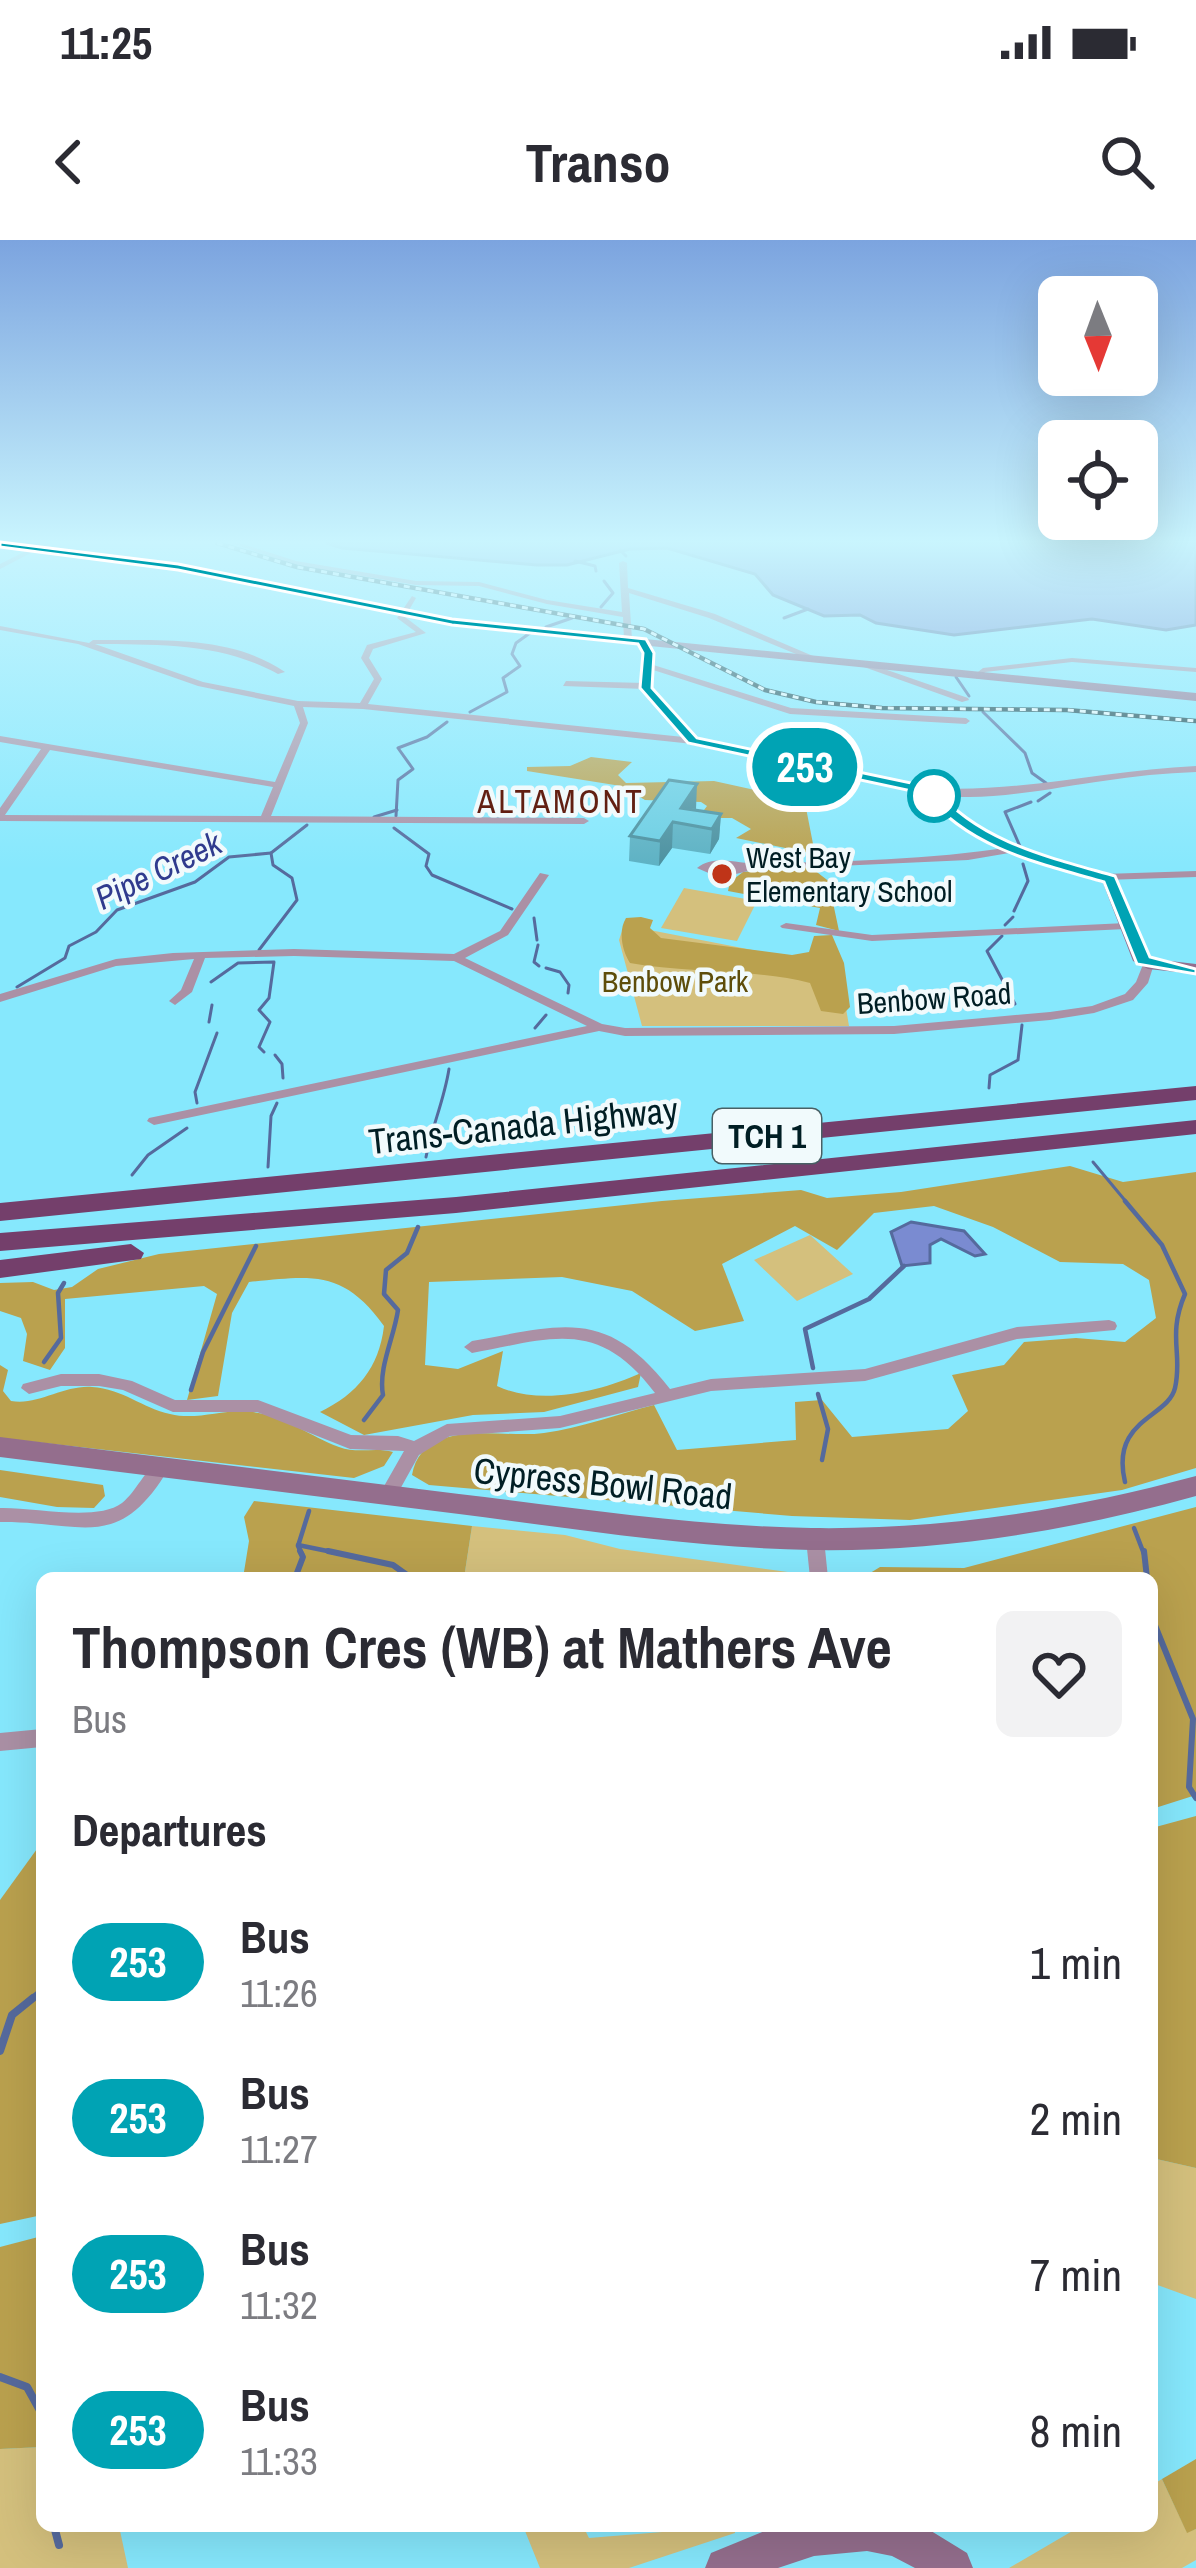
<!DOCTYPE html>
<style>
body{margin:0;font-family:"Archivo Narrow",sans-serif;background:#f2f2f3;color:#2b2b33;height:100vh;display:flex;flex-direction:column;font-size:45px;white-space:nowrap}
*{box-sizing:border-box;margin:0}
p{font-size:39px;color:#7c7c81}
.icon{flex:none;width:66px;height:66px;fill:none;stroke:currentColor;stroke-width:2;stroke-linecap:round;stroke-linejoin:round}
.map{position:relative;flex:1;overflow:hidden}
.side{position:absolute;left:36px;top:1332px;width:1122px;height:960px;display:flex;flex-direction:column;background:#fff;border-radius:18px;box-shadow:0 12px 48px #0002}
.side>*{flex:none}
.badge{padding:0 24px;border-radius:39px;font-size:42px;line-height:78px}
.needle{width:78px;rotate:179deg}
.fabs{position:absolute;left:1038px;top:36px;display:grid;gap:24px}
.fabs a{display:grid;place-items:center;width:120px;height:120px;border-radius:18px;background:#fff;box-shadow:0 12px 48px #0002;font-size:60px}
.map>.badge{position:absolute;translate:-50% -50%;box-shadow:0 0 0 6px #fff}
h2{padding:0 36px;font-size:45px;line-height:108px}
.round{display:grid;place-items:center;flex:none;width:126px;height:126px;border-radius:18px;background:#f2f2f3}
.head{display:flex;align-items:center;justify-content:space-between;height:204px;padding:0 36px}
h1{font-size:57px;font-weight:700;line-height:90px}
ul{padding:0;list-style:none}
li{display:flex;align-items:center;gap:36px;height:156px;padding:0 36px}
li div{flex:1}
li b{display:block;font-size:45px}
li em{font-style:normal}
li .badge{min-width:132px;font-weight:700;text-align:center}
.status{display:flex;justify-content:space-between;align-items:center;height:84px;padding:0 60px;background:#fff;direction:ltr}
.status svg{height:33px;fill:currentColor}
header{display:flex;justify-content:space-between;align-items:center;height:156px;padding:0 36px;background:#fff;font-size:54px;font-weight:700}
.map>svg:first-child{display:block}
.green{fill:#d4c07d}
.forest{fill:#baa14e}
.water{fill:#7a8bd1;stroke:#556a9d;stroke-width:3}
.lines{fill:none;stroke-linecap:round;stroke-linejoin:round}
.stream-far3{stroke:#556a9d;stroke-width:3}
.stream-far2{stroke:#556a9d;stroke-width:4.5}
.stream-far1{stroke:#556a9d;stroke-width:6}
.stream{stroke:#556a9d;stroke-width:8}
.street{fill:#ab90a5;fill-rule:evenodd}
.secondary{fill:#946e8d;fill-rule:evenodd}
.highway{fill:#743f6b;fill-rule:evenodd}
.rail-casing{stroke:#133b44;stroke-width:4.5}
.rail{stroke:#f1fafc;stroke-width:3;stroke-dasharray:6;stroke-linecap:butt}
.wall{fill:#5db1c3}
.shaded-wall{fill:#4c909f}
.building{fill:#6ccee3;stroke:#4c909f;stroke-width:3}
.line{fill:#00a3b4;stroke:#fff;stroke-width:3}
.stop-dot{fill:#fff;stroke:#00a3b4;stroke-width:6}
.poi-dot{fill:#bf3418;stroke:#f1fafc;stroke-width:4.5}
.labels{text-anchor:middle;dominant-baseline:central;stroke-width:9;stroke-linejoin:round;paint-order:stroke}
.far-poi-label{font-size:30px;fill:#001e24;stroke:#f1fafc;text-anchor:start}
.far-park-label{font-size:30px;fill:#5e4d0a;stroke:#f1fafc}
.far-street-label{font-size:30px;fill:#001e24;stroke:#f1fafc}
.far-neighbourhood-label{font-size:33px;letter-spacing:3px;fill:#621f12;stroke:#f1fafc}
.far-water-label{font-size:33px;font-style:italic;fill:#303b8e;stroke:#f1fafc}
.shield{fill:#f1fafc;stroke:#486065;stroke-width:3}
.shield-label{font-size:33px;font-weight:bold;fill:#001e24}
.street-label{font-size:36px;fill:#001e24;stroke:#f1fafc}
</style>
<div class="status"><b>11:25</b><svg viewBox="0 0 49 12"><path d="M0 12V9h3v3zM5 12V6h3v6zM10 12V3h3v9zM15 12V0h3v12zM26 1h20v11H26zM47 4h2v5h-2z"/></svg></div>
<header><svg class="icon" aria-label="back" viewBox="0 0 24 24"><path d="M15 5l-7 7 7 7"/></svg>Transo<svg class="icon" aria-label="search" viewBox="0 0 24 24"><circle cx="10" cy="10" r="6"/><path d="M15 15l6 6"/></svg></header>
<div class="map">
<svg width="1196" height="2328" viewBox="0 0 1196 2328">
<rect width="100%" height="100%" fill="#86e8fd"/>
<g class="green">
<path d="M684,648l73,13 -20,40 -76,-13z"/>
<path d="M624,685l215,42 10,59h-207l-23,-86z"/>
<path d="M810,995l43,39 -56,27 -43,-41z"/>
<path d="M472,1286l93,9 55,14 168,23 5,6h-329z"/>
<path d="M1152,1918l44,10v131l-44,-16z"/>
<path d="M42,2207v79h77l9,42h-128v-119z"/>
<path d="M1162,2239l25,53 9,-3v31l-14,8h-173l72,-42h71v-41z"/>
<path d="M523,2286h60l6,12 146,-12v7l-106,35h-89z"/>
</g>
<g class="forest">
<path d="M591,517l41,5 -14,13 8,8 88,-2 77,17 15,10 9,46 -79,-16 15,-9 -19,-11h-34l9,-12 -6,-4 -56,-2 -24,-14 -94,-15v-4l43,-1z"/>
<path d="M809,626l26,20 -3,12 7,33 -23,-6 4,-17 -92,-17 2,-9 13,-10z"/>
<path d="M641,677l12,3 -3,8 11,10 131,17 17,-3 5,-16 18,-1 12,28 6,44 -7,7 -22,-3 -11,-28c-51,-14 -125,-10 -180,-20 -8,-12 -12,-32 -4,-45z"/>
<path d="M1070,926l53,16 73,-10v296l-74,22 -212,30 -118,-4 -363,-31 -17,-10c11,-59 90,-36 132,-42 37,-5 74,-19 110,-28l23,45 119,-10 -1,-38 27,-2 30,37 96,-8 20,-18 -16,-36 52,-10 20,-23 52,-4 49,4 31,-24 -7,-38 -26,-16 -63,-2 -67,-35 -59,-21 -60,7 -37,37 -42,-24 -73,38 22,57 -49,10 -63,-40 -70,-14 -133,5 -4,83 33,4 45,-18 -6,35c43,20 102,6 144,-13l-3,14 -94,25 -71,3 -109,20 -44,-23c37,-18 59,-44 64,-86 -41,-57 -72,-50 -135,-44l-17,31 -14,83 -31,4 30,-106 -13,-8 -139,13v49l-15,22 -27,-9 4,-27 -6,-16 -21,-7v-28l33,-1 21,8 18,-3 26,-18 61,-15 503,-53 139,-11 26,8 74,-6z"/>
<path d="M0,1125l8,5 -5,21 8,10c27,5 52,-16 81,-14 31,2 50,21 78,27 28,7 54,-6 83,-2 32,4 57,24 86,35 18,7 37,0 54,5l-9,14 -30,12 -354,-40z"/>
<path d="M0,1230l103,15 2,11 -11,12 -37,-1 -57,-10z"/>
<path d="M254,1261l218,25 -8,52h-221l6,-37 -5,-24z"/>
<path d="M1196,1267v288l-44,14v-231h-290l18,-11 84,1z"/>
<path d="M1196,1576v352l-44,-10v-330z"/>
<path d="M42,1602v373l-42,9v-324z"/>
<path d="M42,1996v211l-42,2v-202z"/>
<path d="M1196,2219v70l-9,4 -25,-54z"/>
</g>
<g class="water">
<path d="M326,303h870v82l-30,5 -74,-11 -138,16 -78,-12 -16,-8 -36,1 -51,-21 -18,-21 -88,-26 -37,1 -63,16h-30l-195,-17z"/>
<path d="M911,982l53,9 21,23 -10,2 -34,-17 -11,6v18l-28,3 -11,-34z"/>
</g>
<g class="lines">
<g class="stream-far3">
<path d="M620,310l6,6"/>
<path d="M575,321l20,5 1,5"/>
<path d="M601,367l12,-14 -9,-12"/>
<path d="M784,378l24,-9"/>
<path d="M546,387l26,-9"/>
<path d="M956,437l13,19"/>
<path d="M470,472l37,-20 -4,-14 17,-12 -8,-12 4,-11 14,-10"/>
<path d="M983,472l42,41 7,20 14,10"/>
<path d="M1038,561l12,-8"/>
<path d="M396,576l2,-36 15,-11 -15,-21 29,-11 20,-15"/>
<path d="M374,577l23,-7"/>
<path d="M394,588l35,26 -3,12 6,9 80,34"/>
<path d="M1022,611l-17,-39 26,-10"/>
<path d="M1014,671l14,-30 -5,-17"/>
<path d="M534,678l3,22"/>
<path d="M1005,685l8,-8"/>
<path d="M1002,696l-15,15 28,53"/>
<path d="M538,705l-4,17 5,4"/>
<path d="M259,710l38,-50 -5,-22 -19,-13 -2,-12 36,-28"/>
<path d="M546,728l14,4 9,13 -1,8"/>
<path d="M211,742l27,-19 36,-1 -5,36 -10,12 11,12 -11,25 5,5"/>
<path d="M17,747l48,-29 4,-12 27,-14 21,-22 78,-28 34,-25 42,-4"/>
<path d="M209,782l3,-17"/>
<path d="M535,788l11,-13"/>
<path d="M275,815l7,9 1,14"/>
<path d="M989,848l1,-13 28,-15 4,-35"/>
<path d="M197,863l-2,-11 22,-59"/>
<path d="M426,917c6,-31 18,-56 23,-88"/>
<path d="M1093,922l35,42"/>
<path d="M268,927l3,-51 6,-13"/>
<path d="M132,935l16,-20 39,-27"/>
</g>
<g class="stream-far2">
<path d="M44,1122l17,-24 -3,-45 6,-10"/>
<path d="M813,1128l-8,-39 64,-30 35,-33"/>
<path d="M191,1150l12,-38 53,-106"/>
<path d="M818,1154l10,35 -6,31"/>
<path d="M364,1180l19,-25c-5,-27 11,-57 15,-85l-14,-16 2,-24 21,-17 11,-26"/>
<path d="M1125,1242c-15,-63 43,-64 50,-94 8,-34 -8,-52 10,-94l-23,-49 -37,-44"/>
<path d="M1134,1288l10,26"/>
<path d="M298,1305l44,9"/>
<path d="M302,1314l-4,-8 11,-35"/>
</g>
<g class="stream-far1">
<path d="M328,1311l65,14 14,10"/>
<path d="M1144,1311l3,27"/>
<path d="M295,1338l8,-21 -3,-6"/>
<path d="M1152,1378l41,101 -4,68 7,11"/>
<path d="M29,1761l13,-11"/>
</g>
<g class="stream">
<path d="M0,1811l12,-36 21,-17"/>
<path d="M0,2137l27,10 15,27"/>
<path d="M54,2286l5,19"/>
</g>
<g class="street">
<path d="M42,303h8l-50,26v-5z"/>
<path d="M231,303h9l56,18 120,20 63,1 68,18 75,12 -3,-49 4,-2 4,2 1,25 87,26 105,45 -7,2 -104,-43 -80,-25 3,47 -4,2 -4,-2 -1,-23 -76,-13 -68,-18 -63,-1 -121,-20z"/>
<path d="M412,356l4,2 -11,19 21,16 -53,16 -4,9 13,21 -14,25 325,34 5,3 -5,3 -330,-35 -60,-2 5,16 -37,93 313,2 5,3 -5,3 -584,-3v-13l41,-59 -41,-7v-6l275,46 25,-59 -6,-17 -96,-20 -120,-42 -78,-14v-4l89,17 4,-3c64,1 137,-6 192,32l-7,2c-58,-32 -119,-29 -183,-30l108,38 95,19 62,2 14,-24 -13,-21 6,-13 49,-13 -19,-14zM50,510l223,37 -12,29 -256,-1z"/>
<path d="M1072,418l124,10v4l-124,-10 -87,10 -8,7 -4,-3 10,-8z"/>
<path d="M647,423l144,45 175,10 4,3 -4,3 -176,-10 -146,-47z"/>
<path d="M867,423l101,35 1,2 -7,2 -98,-35z"/>
<path d="M566,441l79,2 4,3 -4,3 -82,-3z"/>
<path d="M1196,526v6c-31,1 -62,4 -93,9 -47,6 -135,26 -177,10l5,-3c90,5 176,-18 265,-22z"/>
<path d="M1011,607l4,1v4l-47,8 -216,10 -32,8 -23,-10c18,-14 41,-4 62,-4 84,-3 170,-4 252,-17zM713,626l21,2 -13,4 -11,-4z"/>
<path d="M1196,631v6l-92,3 -5,-3 5,-3z"/>
<path d="M540,633l9,2 -41,60 -43,23 137,66 23,4 269,-2 156,-14 42,-6 33,-12 11,-12 8,-20 10,2 -6,19 -15,17 -39,13 -44,7 -156,14 -269,2 -26,-5 -445,94 -7,-4 2,-3 438,-92 -133,-65 -160,-5 -89,2 -13,34 -17,13 -6,-4 12,-11 13,-31 -78,7 -116,36v-8l116,-35 57,-6 121,-4 160,5 46,-23z"/>
<path d="M786,683l86,12 254,-12 6,3 -6,3 -254,12 -90,-13 -2,-2z"/>
<path d="M1109,1080l6,2 2,4 -2,4 -98,9 -152,42 -154,10 -151,37 -110,8 -31,19 -25,45h-12l-3,-5 25,-44 -54,-2 -93,-37h-84l-50,-22 -24,-4h-38l-32,8 -8,-6 2,-4 38,-10h38l33,7 43,19h83l93,35 47,1 16,5 33,-17 113,-8 95,-23c-57,-75 -102,-55 -183,-40l-8,-6 8,-6c91,-16 134,-34 198,48l41,-10 154,-10 152,-42z"/>
<path d="M160,1221l6,2 3,5c-51,86 -87,53 -169,54v-14c33,-1 97,14 122,-5 15,-12 22,-33 38,-42z"/>
<path d="M815,1292l6,2 3,5 4,39h-18l-4,-39 3,-5z"/>
<path d="M42,1489v18l-42,4v-18z"/>
</g>
<g class="secondary">
<path d="M0,303l179,21 292,58 725,71v8l-546,-55 4,7 -2,34 45,51 239,50c42,54 118,70 179,89l31,78 7,4 43,5v10l-48,-5 -15,-8 -30,-78c-61,-19 -136,-35 -177,-89l-238,-50 -48,-56 2,-35 -4,-8 -167,-17 -292,-58 -179,-22z"/>
<path d="M0,1197c153,19 306,38 459,57 117,14 234,32 352,34 131,2 259,-18 385,-52v20c-126,35 -254,56 -385,54 -118,-2 -235,-21 -352,-36 -153,-19 -306,-38 -459,-57z"/>
<path d="M777,2286h146l44,27 6,15h-58l-23,-12 -25,-5 -53,5 -36,12h-73l6,-15z"/>
</g>
<g class="highway">
<path d="M1196,846v14l-1196,121v-18z"/>
<path d="M1196,880v14l-740,79 -456,38v-18l456,-36z"/>
<path d="M131,1004l13,9 -3,6 -141,19v-18z"/>
</g>
<defs>
<path id="rail" d="M217,303l80,24 347,62 121,61 51,12 66,6 185,2 129,11"/>
</defs>
<use href="#rail" class="rail-casing"/>
<use href="#rail" class="rail"/>
</g>
<path class="wall" d="M695,570l26,4 -2,25 -9,15 -38,-6 -13,18 -30,-5 1,-25z"/>
<g class="shaded-wall">
<path d="M697,544l-1,25 -15,-1z"/>
<path d="M721,574l-2,25 -9,15 2,-25z"/>
<path d="M673,582l-1,26 -13,18 1,-25z"/>
</g>
<path class="building" d="M669,540l28,4 -16,24 40,6 -9,15 -39,-7 -13,19 -30,-5z"/>
<linearGradient id="sky" x2="0" y2="1"><stop stop-color="#7ca4df"/><stop offset="0.48" stop-color="#c9f5fe"/><stop offset="1" stop-color="#c9f5fe" stop-opacity="0"/></linearGradient>
<rect width="1196" height="629" fill="url(#sky)"/>
<path class="line" d="M0,302l178,22 274,55 194,20 8,14 -2,35 45,50 238,50c43,54 117,70 180,88l35,81 46,12v5l-59,-10 -33,-82c-63,-18 -136,-34 -178,-88l-238,-51 -48,-55 3,-35 -5,-9 -186,-19 -274,-55 -178,-23z"/>
<circle class="stop-dot" cx="934" cy="556" r="24"/>
<circle class="poi-dot" cx="722" cy="634" r="12"/>
<g class="labels">
<g class="far-poi-label">
<text x="746" y="617">West Bay<tspan x="746" dy="34">Elementary School</tspan></text>
</g>
<g class="far-park-label">
<text x="675" y="741">Benbow Park</text>
</g>
<g class="far-street-label">
<text transform="translate(934 758) rotate(-4)">Benbow Road</text>
</g>
<g class="far-neighbourhood-label">
<text x="561" y="561">ALTAMONT</text>
</g>
<g class="far-water-label">
<text transform="translate(158 630) rotate(-26)">Pipe Creek</text>
</g>
<rect class="shield" x="713" y="869" width="108" height="54" rx="9"/>
<g class="shield-label">
<text x="767" y="896">TCH 1</text>
</g>
<g class="street-label">
<text transform="translate(523 885) rotate(-6)">Trans-Canada Highway</text>
<text transform="translate(603 1243) rotate(6)">Cypress Bowl Road</text>
</g>
</g>
</svg>
<div class="fabs">
<a><svg class="needle" viewBox="-14 -14 28 28"><path d="M0-13l5 13h-10z" fill="#e53935"/><path d="M0 13l5-13h-10z" fill="#7c7c81"/></svg></a>
<a><svg class="icon" aria-label="locate" viewBox="0 0 24 24"><circle cx="12" cy="12" r="6"/><path d="M12 2v4M12 18v4M2 12h4M18 12h4"/></svg></a>
</div>
<b class="badge" style="left:805px;top:527px;background:#00a3b4;color:#fff">253</b>
<section class="side">
<div class="head"><div><h1>Thompson Cres (WB) at Mathers Ave</h1><p>Bus</p></div><a class="round"><svg class="icon" aria-label="heart" viewBox="0 0 24 24"><path d="M12 20l-8-8c-3-5 5-10 8-4 3-6 11-1 8 4z"/></svg></a></div>
<h2>Departures</h2>
<ul>
<li><span class="badge" style="background:#00a3b4;color:#fff">253</span><div><b>Bus</b><p>11:26</p></div><em>1 min</em></li>
<li><span class="badge" style="background:#00a3b4;color:#fff">253</span><div><b>Bus</b><p>11:27</p></div><em>2 min</em></li>
<li><span class="badge" style="background:#00a3b4;color:#fff">253</span><div><b>Bus</b><p>11:32</p></div><em>7 min</em></li>
<li><span class="badge" style="background:#00a3b4;color:#fff">253</span><div><b>Bus</b><p>11:33</p></div><em>8 min</em></li>
</ul>
</section>
</div>
